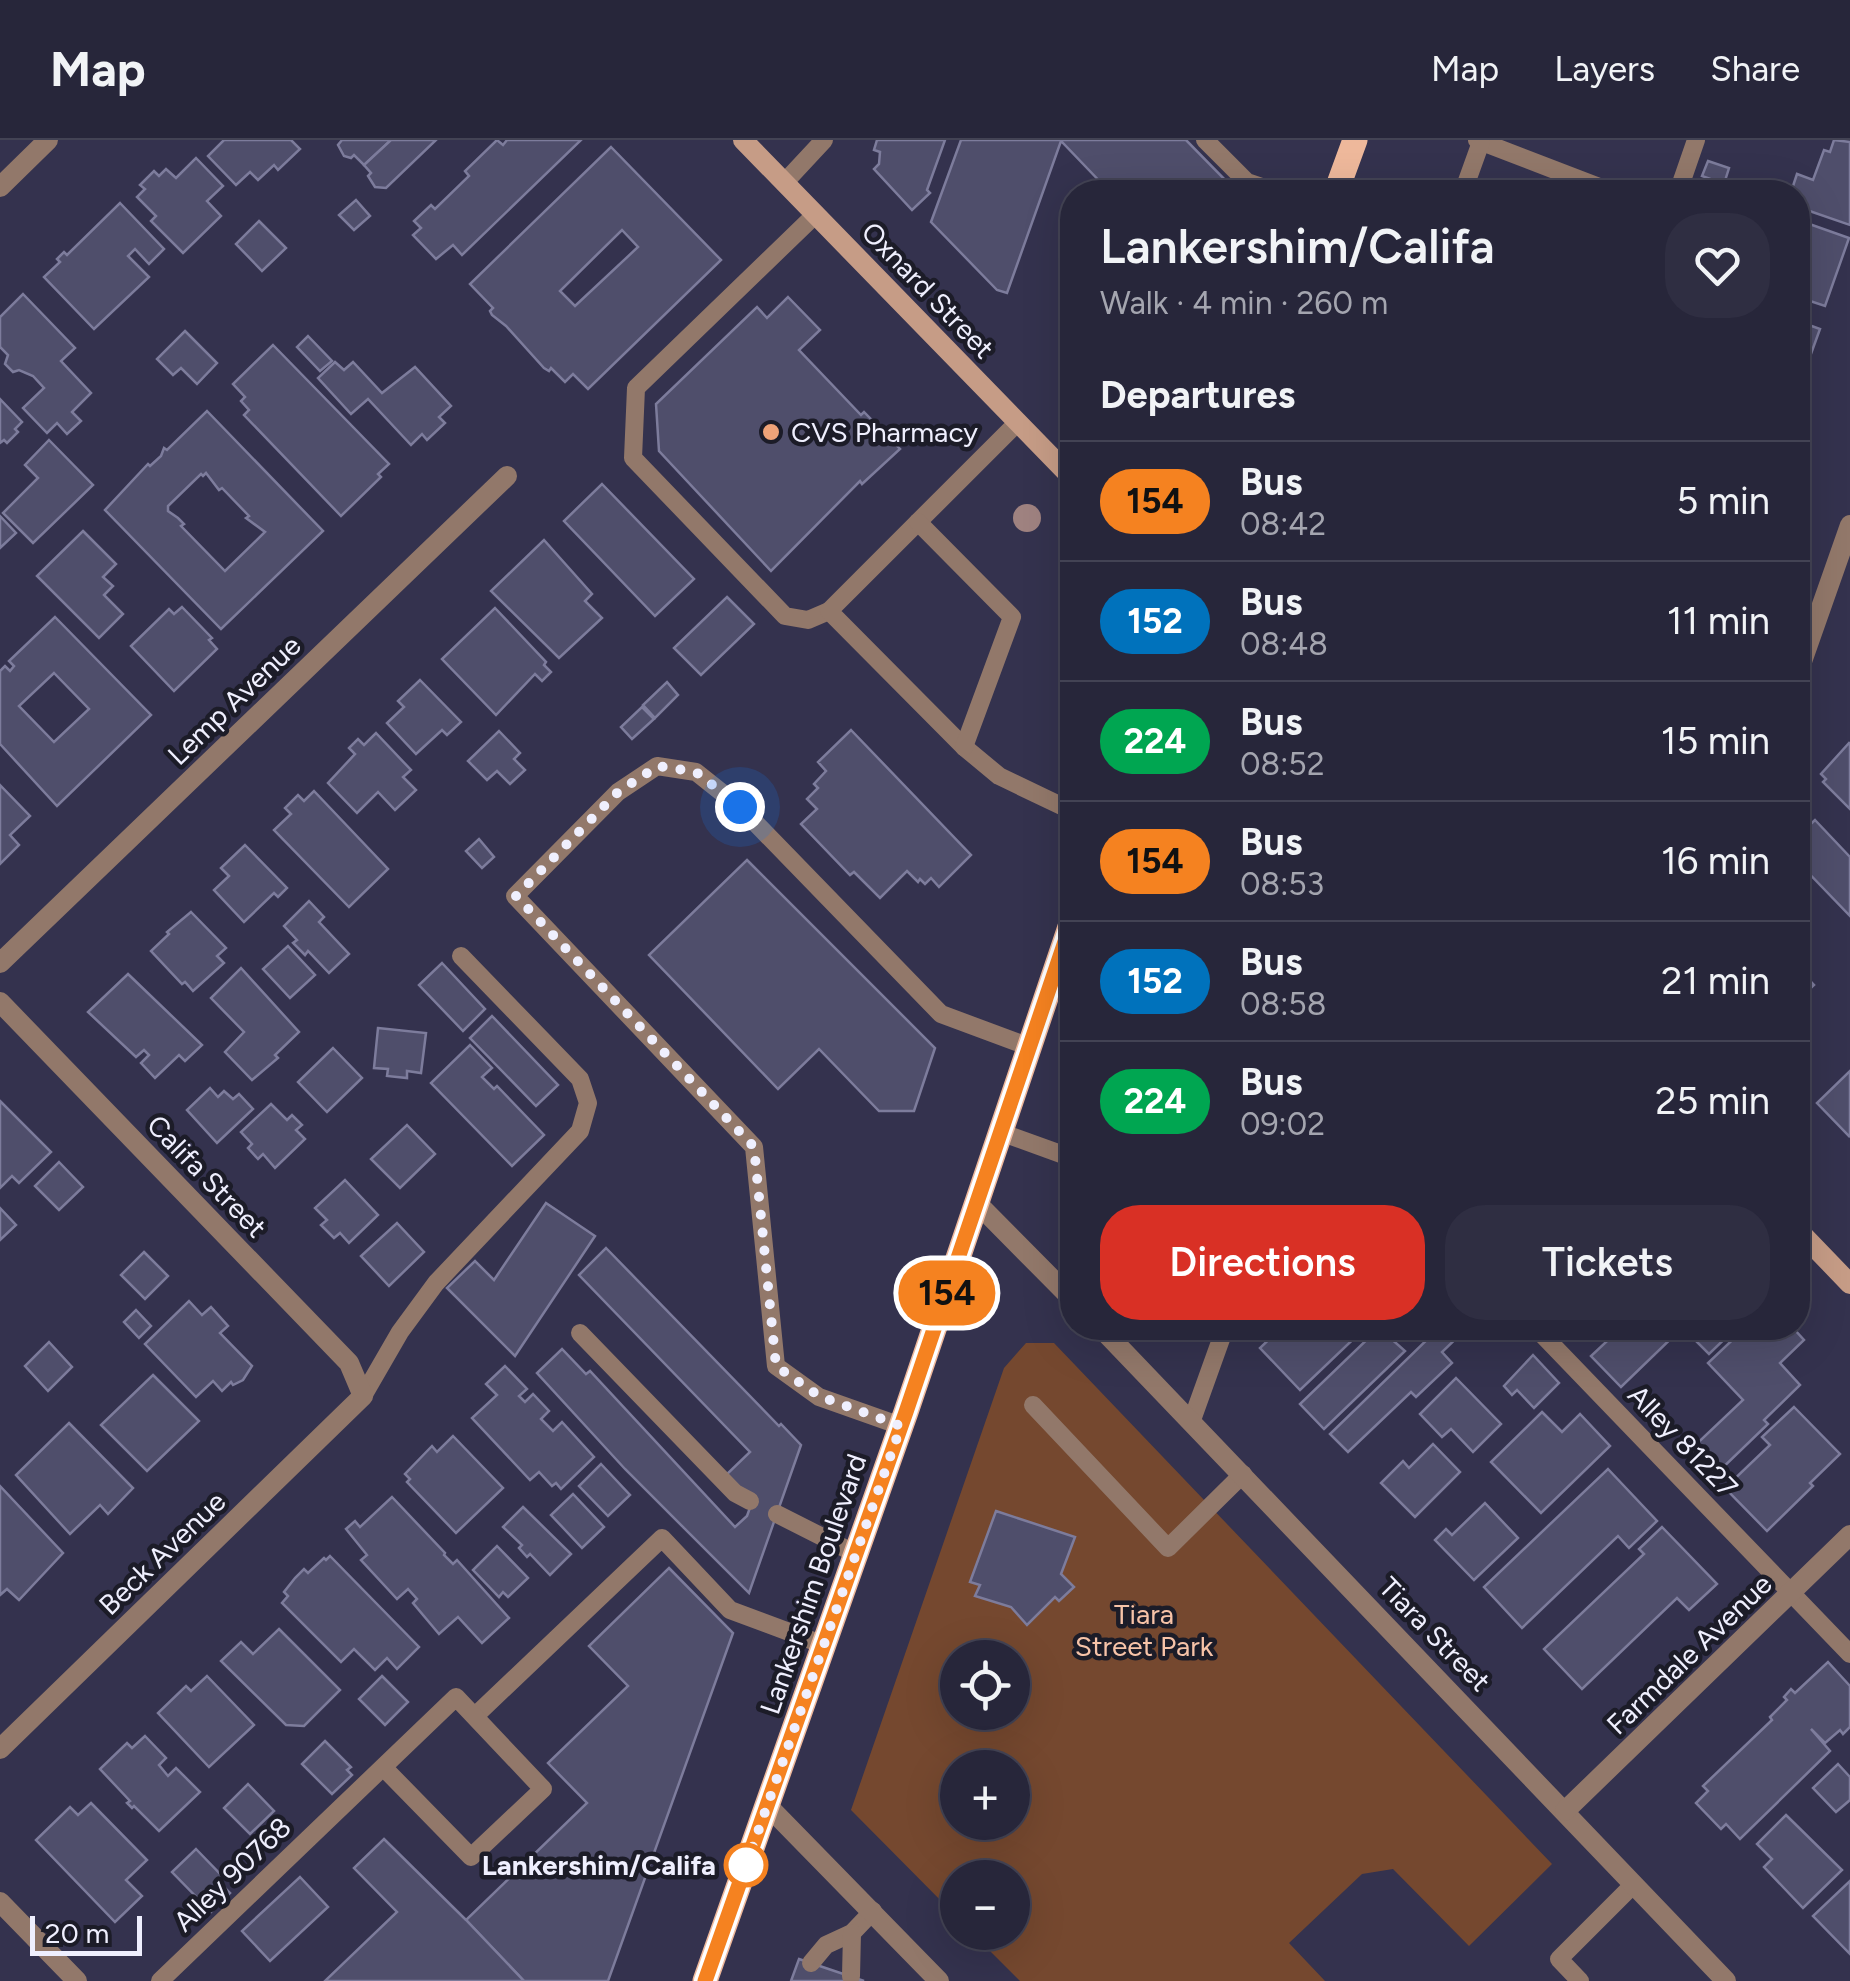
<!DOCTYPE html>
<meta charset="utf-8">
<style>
body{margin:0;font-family:Figtree,sans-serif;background:#2f2e42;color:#f1f3f6;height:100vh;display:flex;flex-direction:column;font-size:38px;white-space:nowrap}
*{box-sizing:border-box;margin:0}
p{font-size:32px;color:#a4a5af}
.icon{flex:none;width:55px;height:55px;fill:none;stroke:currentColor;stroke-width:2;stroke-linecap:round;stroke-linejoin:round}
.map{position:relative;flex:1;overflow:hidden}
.sheet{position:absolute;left:1060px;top:40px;width:750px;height:1160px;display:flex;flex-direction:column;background:#27263a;border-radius:40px;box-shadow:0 10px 40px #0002,0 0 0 2px #434354}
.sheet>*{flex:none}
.badge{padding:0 20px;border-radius:32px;font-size:35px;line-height:65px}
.buttons{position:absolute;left:940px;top:1500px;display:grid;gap:20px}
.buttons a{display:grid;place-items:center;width:90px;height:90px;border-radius:50%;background:#27263a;box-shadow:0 10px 40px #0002,0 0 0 2px #434354;font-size:50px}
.scale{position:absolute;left:30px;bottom:25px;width:112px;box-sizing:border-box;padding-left:10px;border:5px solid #efeffe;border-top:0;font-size:28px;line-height:35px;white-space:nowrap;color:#efeffe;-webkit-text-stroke:8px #1c1c28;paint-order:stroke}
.you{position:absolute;width:50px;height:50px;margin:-25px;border:8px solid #fff;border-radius:50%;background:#1a73e8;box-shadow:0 0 0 15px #1a73e833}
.map>.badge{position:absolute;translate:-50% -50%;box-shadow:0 0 0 5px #fff}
h2{padding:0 40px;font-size:38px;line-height:90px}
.round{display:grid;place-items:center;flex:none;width:105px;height:105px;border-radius:40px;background:#2f2e42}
.summary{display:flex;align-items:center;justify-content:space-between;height:170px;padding:0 40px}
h1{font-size:48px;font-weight:600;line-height:75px}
.action{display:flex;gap:20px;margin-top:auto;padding:20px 40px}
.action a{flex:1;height:115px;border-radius:40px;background:#d93025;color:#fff;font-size:40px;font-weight:600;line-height:115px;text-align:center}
.action a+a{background:#2f2e42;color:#f1f3f6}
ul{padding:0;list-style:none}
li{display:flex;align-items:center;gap:30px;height:120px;padding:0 40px;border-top:2px solid #434354}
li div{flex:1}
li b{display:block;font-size:38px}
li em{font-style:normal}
li .badge{min-width:110px;font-weight:700;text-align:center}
header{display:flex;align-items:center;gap:60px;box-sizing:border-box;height:140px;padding:0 50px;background:#27263a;border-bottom:2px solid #434354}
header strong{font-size:48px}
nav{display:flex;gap:55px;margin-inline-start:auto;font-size:35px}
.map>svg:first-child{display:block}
.green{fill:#75482f;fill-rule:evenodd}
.building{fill:#4f4e6b;stroke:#7d7c9c;stroke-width:2.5;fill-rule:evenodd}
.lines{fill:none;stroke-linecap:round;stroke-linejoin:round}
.lane{stroke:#92786a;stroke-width:18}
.street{stroke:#92786a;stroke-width:20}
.secondary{stroke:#c69c86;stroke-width:20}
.primary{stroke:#eeb89b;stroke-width:25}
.tree{fill:#9f8280}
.line-casing{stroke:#fff;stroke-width:22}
.line{stroke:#f58220;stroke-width:15}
.walk{stroke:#efeffe;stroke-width:10;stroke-dasharray:0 18}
.poi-dot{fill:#efa378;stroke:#1c1c28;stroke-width:4}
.stop-dot{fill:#fff;stroke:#f58220;stroke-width:5}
.labels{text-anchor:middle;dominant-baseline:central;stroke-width:9;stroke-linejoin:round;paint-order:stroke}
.street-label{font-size:28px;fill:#efeffe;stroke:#1c1c28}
.poi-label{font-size:28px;fill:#efeffe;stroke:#1c1c28;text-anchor:start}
.park-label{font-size:28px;fill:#f7c3a8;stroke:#1c1c28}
.stop-label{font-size:28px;font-weight:bold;fill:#efeffe;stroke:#1c1c28;text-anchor:end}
</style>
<header>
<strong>Map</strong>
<nav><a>Map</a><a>Layers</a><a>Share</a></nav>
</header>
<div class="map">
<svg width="1850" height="1841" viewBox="0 0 1850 1841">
<rect width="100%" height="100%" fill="#34324e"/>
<path class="green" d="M1026,1203h28l498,521 -83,82 -76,-77 -31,5 -73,69 36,38h-305l-48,-48 40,-1v-54h-54l-1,39 -106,-107 153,-442zM958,1518h54v54h-54zM958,1628h54v54h-54z"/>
<g class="building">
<path d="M224,0h67l9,9 -22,21 -4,-5 -16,15 -8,-8 -14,13 -28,-29z"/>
<path d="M342,0h49l-27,25 -10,-10 -3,3 -7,-2 -6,-11z"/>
<path d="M391,0h45l-50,48 -11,-1 -7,-11 3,-3 -7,-8z"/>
<path d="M497,0l6,5 4,-5h74l-119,115 -9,-10 -17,14 -23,-24 8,-7 -7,-7 17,-16 4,4 34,-33 -4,-5z"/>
<path d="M877,0h68l-18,50 3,3 -18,17 -38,-41 5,-5 1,-12 -6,-2z"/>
<path d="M961,0h225l50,51 -126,1 -49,-51 -54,152 -10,-3 -66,-68z"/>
<path d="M1834,0l16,2v83l-52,-18v-15h-7l6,-18 16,6 11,-30 6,2z"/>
<path d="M611,7l110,113 -133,129 -15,-15 -8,8 -14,-14 -2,3 -5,-3 -38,-42 -14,-11 -2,-4 3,-3 -23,-24zM622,90l16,17 -63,59 -15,-15z"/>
<path d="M196,18l27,28 -16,15 14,15 -38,37 -32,-32 5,-5 -19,-19 8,-8 -5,-4 14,-14 5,5 7,-7 10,9z"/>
<path d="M1708,21l21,7 -5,16 -22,-8z"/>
<path d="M356,60l14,16 -16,14 -15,-15z"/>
<path d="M120,63l44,46 -15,15 -14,-15 -7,7 21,21 -55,52 -50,-52 16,-15 -3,-3 7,-7 3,3z"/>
<path d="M1798,80l51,18 -24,68 -27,-9z"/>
<path d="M259,81l27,27 -24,23 -26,-27z"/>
<path d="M23,154l52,54 -14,13 30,32 -19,19 9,9 -14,13 -10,-11 -10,10 -24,-25 21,-20 -11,-12 -14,-6 -6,2 -8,-8 3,-9 -8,-8v-30z"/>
<path d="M788,157l32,33 -21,20 62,65 3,-3 36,37 -38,35 -2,-3 -89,90 -112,-120 -3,-47 101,-97 10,11z"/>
<path d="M1798,181l22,8 -21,58h-1z"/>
<path d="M185,191l32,32 -20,21 -16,-16 -8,7 -16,-16z"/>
<path d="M308,196l24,25 -12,10 -23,-24z"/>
<path d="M273,205l116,119 -11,10 3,3 -40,39 -97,-101 5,-5 -8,-9 4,-4 -12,-13z"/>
<path d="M335,222l9,8 9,-8 29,31 33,-26 36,39 -12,11 6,6 -18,17 -5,-6 -11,11 -43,-46 -17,15 -33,-36z"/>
<path d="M0,259l22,23 -7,7 3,3 -11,11 -3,-3 -4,3z"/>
<path d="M207,271l116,120 -102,98 -116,-119 43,-46 2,2 11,-10 3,-8 3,2zM206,333l13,17 3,-2 27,28 -3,2 19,14 -40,39 -44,-45 3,-2 -6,-6 -10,-7v-5l33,-32 2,2z"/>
<path d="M49,300l44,45 -60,58 -30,-30 35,-35 -13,-13z"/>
<path d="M602,344l92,95 -39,37 -91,-95z"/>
<path d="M0,376l16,17 -16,15z"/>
<path d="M83,391l33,33 -13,13 10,9 -9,9 19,19 -24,24 -62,-62z"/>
<path d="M544,400l48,54 -7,7 17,17 -43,40 -68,-67z"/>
<path d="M727,457l27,27 -53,51 -27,-27z"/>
<path d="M182,467l30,31 -3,2 8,9 -43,42 -43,-45 38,-37 5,5z"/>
<path d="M495,468l51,54 -2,3 7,7 -9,9 -7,-7 -39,41 -54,-56z"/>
<path d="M55,477l96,98 -94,91 -57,-62v-73l5,-5 5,5 4,-5 -5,-5zM54,533l35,36 -35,33 -35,-36z"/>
<path d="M420,540l41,42 -14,13 -5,-5 -26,24 -29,-31 17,-16 -6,-6z"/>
<path d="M667,542l11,13 -23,23 -12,-13z"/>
<path d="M642,567l12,12 -22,20 -11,-12z"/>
<path d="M851,590l120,125 -32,32 -8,-9 -6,6 -5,-5 -2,3 -11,-11 -27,27 -26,-26 -4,3 -49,-51 16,-15 -10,-10 11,-11 -4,-4 12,-13 -8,-9z"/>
<path d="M499,591l21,22 -6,6 11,11 -15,14 -13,-13 -10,9 -19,-19z"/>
<path d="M376,593l35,37 -8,7 13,13 -21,20 -17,-18 -21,21 -29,-30 27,-29 -6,-6 9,-9 6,6z"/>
<path d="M1849,603l1,1v65l-27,-27 3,-3 -5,-5z"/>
<path d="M0,645l30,31 -20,19 9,10 -19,19z"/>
<path d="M314,651l74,78 -39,38 -75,-77 17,-16 -6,-6 13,-13 6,6z"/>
<path d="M1815,680l35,37v59l-52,-54v-13l11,-11 -7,-6z"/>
<path d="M479,699l15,18 -12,11 -16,-17z"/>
<path d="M245,705l42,43 -9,9 -4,-4 -30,29 -30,-32 15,-14 -8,-8z"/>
<path d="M747,720l188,188 -21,63h-35l-60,-62 -41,40 -129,-134z"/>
<path d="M309,761l15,16 -5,5 30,32 -20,19 -21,-22 -3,4 -12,-12 4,-3 -13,-14z"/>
<path d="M191,772l35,36 -9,8 7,7 -31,28 -8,-9 -3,2 -31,-33 18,-17 -2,-2z"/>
<path d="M288,806l27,29 -25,23 -27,-29z"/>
<path d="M442,823l43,46 -22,22 -44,-46z"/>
<path d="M241,828l58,64 -24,23 3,3 -26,22 -27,-28 19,-20 -33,-34z"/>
<path d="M1798,828l16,17 -16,15z"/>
<path d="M128,834l74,71 -17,16 -6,-6 -24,23 -14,-15 8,-8 -5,-5 -8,7 -48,-45z"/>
<path d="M492,876l66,69 -22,21 -66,-68z"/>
<path d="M378,888l48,5 -5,40 -14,-2v7l-20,-2 1,-7 -14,-1z"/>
<path d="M470,905l22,23 -10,9 12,12 3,-3 47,49 -32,31 -81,-83z"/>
<path d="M333,908l29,30 -35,34 -29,-30z"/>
<path d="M1850,931v63l-1,2 -32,-33z"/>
<path d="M210,948l8,9 6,-6 9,8 6,-5 14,15 -36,34 -30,-33z"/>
<path d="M0,961l51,51 -32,31 -7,-7 -12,12z"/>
<path d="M271,964l16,16 5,-5 10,10 -6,5 9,9 -30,29 -12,-14 -5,5 -10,-11 4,-4 -11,-12z"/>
<path d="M407,985l28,29 -35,34 -29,-29z"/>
<path d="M59,1022l24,25 -24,23 -24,-24z"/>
<path d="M345,1040l33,35 -29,28 -9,-10 -6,5 -13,-13 6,-5 -12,-12z"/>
<path d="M546,1063l49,33 -80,120 -68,-68 28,-27 19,19z"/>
<path d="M0,1068l16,17 -16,15z"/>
<path d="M397,1083l27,29 -35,34 -28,-30z"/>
<path d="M606,1108l173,178 2,-2 20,21 -52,148 -124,-124 -88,-96 25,-24 24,25 4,-3 145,156 12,-11 5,-14 -26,-27 24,-23 -171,-177z"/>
<path d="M144,1112l24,24 -23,23 -24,-24z"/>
<path d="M189,1161l13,14 9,-8 17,19 -8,7 32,33 -9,14 -10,5 -2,-3 -9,9 -9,-10 -17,16 -51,-53z"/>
<path d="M136,1170l15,16 -12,12 -15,-16z"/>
<path d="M1281,1188h84l-65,62 -40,-42z"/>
<path d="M1379,1188l26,23 -81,78 -24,-25z"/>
<path d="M1439,1188h23l3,2 -23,22 10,11 -36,34 -5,-5 -63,60 -18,-18z"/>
<path d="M1621,1188h61l-61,59 -30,-31z"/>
<path d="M1683,1188h53l-27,26z"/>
<path d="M1745,1188h48l11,12 -24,23 20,22 -36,35 4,4 -57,55 -24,-26 56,-53 -35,-37z"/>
<path d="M49,1202l23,25 -24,24 -23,-25z"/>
<path d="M1533,1215l26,28 -25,25 -17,-18 -5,5 -8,-9z"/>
<path d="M505,1226l22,23 -8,7 6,6 8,-8 16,17 -8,8 12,12 9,-9 32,35 -33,32 -5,-6 -4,3 -13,-14 -9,8 -58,-62 25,-23 -11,-11z"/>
<path d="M153,1235l46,46 -52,50 -46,-46z"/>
<path d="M1456,1238l45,46 -28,28 -22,-23 -9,8 -22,-23z"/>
<path d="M1794,1267l46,47 -30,29 3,3 -46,45 -42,-43 45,-43 -8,-8z"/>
<path d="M1542,1272l20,20 18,-18 30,32 -69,67 -50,-51z"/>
<path d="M69,1283l64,65 -25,26 -8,-9 -30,29 -54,-59z"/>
<path d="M453,1296l50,52 -47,45 -49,-51 3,-3 -5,-5 27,-28 5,6z"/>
<path d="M1433,1304l27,28 -45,45 -34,-34 22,-22 6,7z"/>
<path d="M601,1324l29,31 -22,21 -29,-30z"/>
<path d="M1608,1329l49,52 -28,27 -11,-12 -96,92 -38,-41z"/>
<path d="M0,1346l63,67 -44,47 -12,-11 -7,6z"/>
<path d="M573,1354l31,33 -22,21 -31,-33z"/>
<path d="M392,1357l53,56 -1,2 9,9 4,-4 52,58 -27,25 -24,-26 -19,17 -26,-31 4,-4 -9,-10 -11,10 -36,-39 6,-5 -21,-26 9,-8 5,6z"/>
<path d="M1485,1363l33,35 -44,42 -39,-40 11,-11 6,6z"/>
<path d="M523,1367l48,47 -21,21 -20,-21 -3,3 -8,-9 3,-3 -19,-18z"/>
<path d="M996,1371l79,26 -14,37 13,13 -15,14 -4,-4 -28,28 -16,-18 -36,-11 5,-11 -10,-3z"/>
<path d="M1662,1387l55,57 -28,26 -12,-12 -95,91 -38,-40 100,-95 -5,-5z"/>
<path d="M497,1406l31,32 -20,19 -5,-5 -4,5 -26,-27z"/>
<path d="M330,1416l89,91 -22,22 -10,-11 -12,12 -21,-21 -13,13 -59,-59 6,-7 -4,-4 11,-14 9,-9 4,4 16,-15 2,2z"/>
<path d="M669,1428l64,65 -125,348h-84l-58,-61 121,-117 -39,-40 80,-77 -39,-40z"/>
<path d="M279,1489l61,61 -36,36 -18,-1 -65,-64 20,-19 12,12z"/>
<path d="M1828,1522l22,24v41l-7,7 -3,-4 -15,13 -14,-14 19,22 -90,88 -14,-15 -5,5 -25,-26 12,-12 -5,-5 69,-66 -2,-3 17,-17 -3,-3 7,-8 4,4z"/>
<path d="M207,1536l47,49 -45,42 -51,-54 28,-27 5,5z"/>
<path d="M382,1536l26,26 -23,23 -26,-26z"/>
<path d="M145,1596l21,22 -7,7 9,11 8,-8 24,24 -41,39 -25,-25 -2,2 -5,-5 3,-2 -30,-32 27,-26 5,5z"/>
<path d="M325,1601l26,26 -4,3 5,5 -20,19 -30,-30z"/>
<path d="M1838,1624l12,13v23l-14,12 -23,-24z"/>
<path d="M248,1644l26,27 -24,23 -26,-26z"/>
<path d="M91,1663l56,57 -21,20 16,16 -27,26 -79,-82 34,-33 8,8z"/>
<path d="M1786,1675l56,55 -39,38 -39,-41 8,-8 -15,-15z"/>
<path d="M384,1699l82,81 58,61h-199l72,-69 -43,-44z"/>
<path d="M196,1709l26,27 -5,4 13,13 -19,19 -39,-40z"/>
<path d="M300,1737l28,30 -58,54 -28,-30z"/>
<path d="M1850,1741v73l-37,-38z"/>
<path d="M799,1819l65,22h-73z"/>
</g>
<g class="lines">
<g class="lane">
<path d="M1205,0l42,42 29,10"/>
<path d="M1477,0l135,52"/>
<path d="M784,43l40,-43"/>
<path d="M1463,52l18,-50"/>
<path d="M1678,52l18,-52"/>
<path d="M816,74l-180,174 -3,70 152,158 23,4 21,-9"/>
<path d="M1018,282l-189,189 135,136 35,29 73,35"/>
<path d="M918,382l94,95 -48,130"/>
<path d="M1000,992l72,26"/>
<path d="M1536,1188l314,326"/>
<path d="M580,1193l155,160 15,8"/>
<path d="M363,1256l37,-64 36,-49 144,-152 8,-28 -8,-24 -119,-123"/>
<path d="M1033,1265l135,143 75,-74"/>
<path d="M1192,1280l33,-92"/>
<path d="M901,1286l-82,-29 -43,-31 -22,-219 -239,-251 103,-104 39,-26 39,6 44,35 201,207 89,33"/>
<path d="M777,1374l79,40"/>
<path d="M475,1576l187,-178 68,72 94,35"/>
<path d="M811,1823l15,-18 26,-12 21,-22"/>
<path d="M851,1836l1,-43"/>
<path d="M160,1841l296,-284 87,92 -72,68 -88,-90"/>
<path d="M1580,1841l-21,-22 75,-75"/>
</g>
<g class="street">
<path d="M0,47l48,-47"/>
<path d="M1798,533l52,-148"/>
<path d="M0,823l507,-487"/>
<path d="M0,862l349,361 14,33 -363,353"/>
<path d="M977,1063l95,96"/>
<path d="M1101,1188l625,653"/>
<path d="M767,1665l172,176"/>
<path d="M1565,1671l285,-276"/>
<path d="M0,1762l77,79"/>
</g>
<g class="secondary">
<path d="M743,0l329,338"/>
<path d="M1798,1090l52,54"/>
</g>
<g class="primary">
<path d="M1336,52l19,-52"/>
<path d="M705,1841l201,-569 166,-491"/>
</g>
</g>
<circle class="tree" cx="1027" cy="378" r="14"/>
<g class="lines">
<defs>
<path id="line" d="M705,1841l201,-569 166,-491"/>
</defs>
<use href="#line" class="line-casing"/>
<use href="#line" class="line"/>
<path class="walk" d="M740,667l-44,-35 -38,-6 -40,26 -102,104 238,251 22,219 43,30 82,30 -160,454 5,-15"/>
</g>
<circle class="poi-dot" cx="771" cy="292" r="10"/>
<circle class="stop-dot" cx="746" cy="1725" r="20"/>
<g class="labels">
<g class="street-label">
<text transform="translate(928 150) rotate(46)">Oxnard Street</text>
<text transform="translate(234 560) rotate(-44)">Lemp Avenue</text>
<text transform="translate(207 1036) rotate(46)">Califa Street</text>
<text transform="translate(1683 1301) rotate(46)">Alley 81227</text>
<text transform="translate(162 1413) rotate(-44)">Beck Avenue</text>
<text transform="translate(813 1444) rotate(-71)">Lankershim Boulevard</text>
<text transform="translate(1435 1494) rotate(46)">Tiara Street</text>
<text transform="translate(1689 1514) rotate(-44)">Farmdale Avenue</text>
<text transform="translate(232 1734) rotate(-44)">Alley 90768</text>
</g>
<g class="poi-label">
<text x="791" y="292">CVS Pharmacy</text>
</g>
<g class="park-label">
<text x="1144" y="1474">Tiara<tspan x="1144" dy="32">Street Park</tspan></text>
</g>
<g class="stop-label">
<text x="716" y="1725">Lankershim/Califa</text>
</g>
</g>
</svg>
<div class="buttons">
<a><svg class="icon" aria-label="locate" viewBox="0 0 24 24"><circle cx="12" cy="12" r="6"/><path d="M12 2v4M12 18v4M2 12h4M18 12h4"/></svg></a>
<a>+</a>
<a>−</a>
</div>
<div class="scale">20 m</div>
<div class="you" style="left:740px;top:667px"></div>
<b class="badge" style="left:947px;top:1153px;background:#f58220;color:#111">154</b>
<section class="sheet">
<div class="summary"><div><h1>Lankershim/Califa</h1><p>Walk · 4 min · 260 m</p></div><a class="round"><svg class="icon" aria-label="heart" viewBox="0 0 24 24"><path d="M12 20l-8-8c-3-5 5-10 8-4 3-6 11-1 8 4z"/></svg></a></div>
<h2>Departures</h2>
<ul>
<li><span class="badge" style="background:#f58220;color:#111">154</span><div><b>Bus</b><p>08:42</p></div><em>5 min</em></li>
<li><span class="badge" style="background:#0072bc;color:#fff">152</span><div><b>Bus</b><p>08:48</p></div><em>11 min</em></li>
<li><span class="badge" style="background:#00a651;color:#fff">224</span><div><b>Bus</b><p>08:52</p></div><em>15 min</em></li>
<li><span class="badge" style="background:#f58220;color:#111">154</span><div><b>Bus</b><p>08:53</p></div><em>16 min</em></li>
<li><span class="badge" style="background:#0072bc;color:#fff">152</span><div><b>Bus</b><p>08:58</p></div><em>21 min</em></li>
<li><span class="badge" style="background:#00a651;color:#fff">224</span><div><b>Bus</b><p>09:02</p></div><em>25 min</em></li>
</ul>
<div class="action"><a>Directions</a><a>Tickets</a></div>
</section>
</div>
